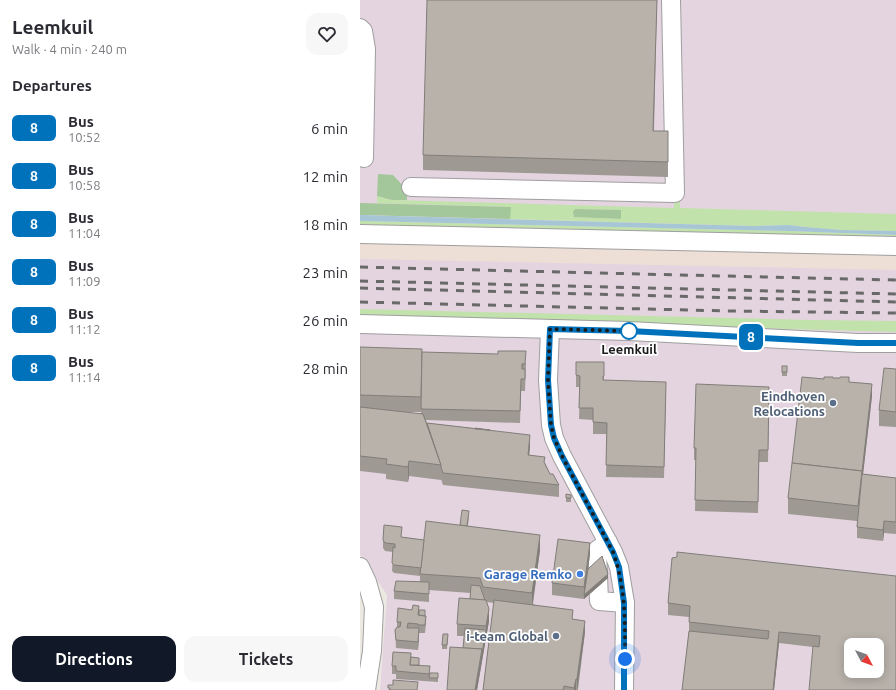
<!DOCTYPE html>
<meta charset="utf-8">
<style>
body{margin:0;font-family:Ubuntu,sans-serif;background:#f7f7f7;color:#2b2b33;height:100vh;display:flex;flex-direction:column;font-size:15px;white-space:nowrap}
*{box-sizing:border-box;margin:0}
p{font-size:13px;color:#7c7c81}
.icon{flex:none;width:22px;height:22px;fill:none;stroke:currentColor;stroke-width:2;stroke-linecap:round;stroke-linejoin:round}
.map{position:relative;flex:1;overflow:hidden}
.details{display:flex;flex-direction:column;background:#fff;width:360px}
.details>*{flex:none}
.badge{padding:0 8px;border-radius:6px;font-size:14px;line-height:26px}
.needle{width:26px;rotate:131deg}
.controls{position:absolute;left:484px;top:638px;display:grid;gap:8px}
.controls a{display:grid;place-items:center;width:40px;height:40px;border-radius:8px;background:#fff;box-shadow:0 2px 10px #0003;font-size:20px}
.you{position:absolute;width:20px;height:20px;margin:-10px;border:3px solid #fff;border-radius:50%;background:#1a73e8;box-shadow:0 0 0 6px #1a73e833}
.map>.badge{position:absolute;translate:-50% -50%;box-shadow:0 0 0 2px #fff}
h2{padding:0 12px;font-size:15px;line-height:36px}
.round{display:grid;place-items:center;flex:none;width:42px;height:42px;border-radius:12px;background:#f7f7f7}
.head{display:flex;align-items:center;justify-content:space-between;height:68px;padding:0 12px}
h1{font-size:19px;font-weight:700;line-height:30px}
.action{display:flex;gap:8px;margin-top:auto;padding:8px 12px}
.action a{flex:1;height:46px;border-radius:12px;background:#111827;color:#fff;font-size:16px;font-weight:700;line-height:46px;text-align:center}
.action a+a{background:#f7f7f7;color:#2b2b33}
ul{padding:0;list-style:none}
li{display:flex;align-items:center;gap:12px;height:48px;padding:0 12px}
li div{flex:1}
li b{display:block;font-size:15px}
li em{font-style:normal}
li .badge{min-width:44px;font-weight:700;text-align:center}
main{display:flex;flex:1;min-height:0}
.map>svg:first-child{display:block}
.industrial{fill:#e4d4e0;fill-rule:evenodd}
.military{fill:#edded6}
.grass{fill:#c1e2ab;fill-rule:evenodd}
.forest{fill:#a3c79a}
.water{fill:#a6c6d6}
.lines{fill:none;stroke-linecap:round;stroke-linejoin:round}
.minor-casing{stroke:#9f9f9f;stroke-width:20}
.minor{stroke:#fff;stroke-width:18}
.rail{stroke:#696969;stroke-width:3;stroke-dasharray:8 8;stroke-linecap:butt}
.wall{fill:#9e9993;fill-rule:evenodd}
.shaded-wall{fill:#817d78}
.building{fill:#b8b2ab;stroke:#817d78;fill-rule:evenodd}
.line-casing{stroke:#fff;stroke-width:9}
.line{stroke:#0072bc;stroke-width:6}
.walk{stroke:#1b1b1b;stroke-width:4;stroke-dasharray:0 7.2}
.stop-dot{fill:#fff;stroke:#0072bc;stroke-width:2}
.service-dot{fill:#5c6f8a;stroke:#fff;stroke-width:1.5}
.shop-dot{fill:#3f7fe0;stroke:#fff;stroke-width:1.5}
.labels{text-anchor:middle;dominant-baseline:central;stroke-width:3.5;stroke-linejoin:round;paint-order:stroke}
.stop-label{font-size:13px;font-weight:bold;fill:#1b1b1b;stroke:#fff}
.service-label{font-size:13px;font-weight:bold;fill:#4e5e75;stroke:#fff;text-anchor:end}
.shop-label{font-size:13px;font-weight:bold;fill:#366cbe;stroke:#fff;text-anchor:end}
</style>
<main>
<section class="details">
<div class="head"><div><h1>Leemkuil</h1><p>Walk · 4 min · 240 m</p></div><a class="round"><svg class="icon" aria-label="heart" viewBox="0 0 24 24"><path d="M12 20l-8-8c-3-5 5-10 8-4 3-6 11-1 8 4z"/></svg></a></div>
<h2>Departures</h2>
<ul>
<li><span class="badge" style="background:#0072bc;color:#fff">8</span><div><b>Bus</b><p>10:52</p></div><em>6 min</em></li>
<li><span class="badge" style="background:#0072bc;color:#fff">8</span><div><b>Bus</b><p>10:58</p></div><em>12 min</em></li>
<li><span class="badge" style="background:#0072bc;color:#fff">8</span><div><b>Bus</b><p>11:04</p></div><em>18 min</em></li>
<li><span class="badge" style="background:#0072bc;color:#fff">8</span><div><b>Bus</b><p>11:09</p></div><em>23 min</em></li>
<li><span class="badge" style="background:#0072bc;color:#fff">8</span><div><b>Bus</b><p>11:12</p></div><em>26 min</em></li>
<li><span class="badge" style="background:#0072bc;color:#fff">8</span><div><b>Bus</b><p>11:14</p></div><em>28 min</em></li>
</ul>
<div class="action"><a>Directions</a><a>Tickets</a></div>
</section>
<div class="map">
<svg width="536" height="690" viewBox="0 0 536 690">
<rect width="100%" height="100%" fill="#ece9e2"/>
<path class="industrial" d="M0,0h536v690h-516l7,-95 -27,-40zM491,645h26v26h-26z"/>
<path class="military" d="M0,203l536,20v47l-536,-11z"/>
<g class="grass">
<path d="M17,196l15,4 282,8v-10l6,1v9l216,6v17l-55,-1 -35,-3 -18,-2 -35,1 -243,-7v-12l-133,-4zM215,209l45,1 1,9 -46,-2 -2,-2z"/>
<path d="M0,221l428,10 108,4v6l-536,-13z"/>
<path d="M0,309l451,11 85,1v11l-536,-15z"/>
</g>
<g class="forest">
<path d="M18,174l15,1 14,15v10h-15l-15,-4z"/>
<path d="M0,203l151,4 -1,12 -150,-4z"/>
<path d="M215,209l46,1v9l-47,-2 -1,-5z"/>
</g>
<path class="water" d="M0,215l393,11 35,-1 18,2 35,3 55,1v4l-108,-4 -428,-10z"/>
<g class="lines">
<defs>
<g id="minor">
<path d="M0,28l3,3 3,18 -2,109"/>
<path d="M51,187l264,6 -4,-193"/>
<path d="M0,234l536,12"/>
<path d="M0,324l269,7 229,12h38"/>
<path d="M190,329l-2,51 3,45 3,13 8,18 51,96 6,15 6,36 -1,87"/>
<path d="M248,542l-11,8 2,51 26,2"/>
<path d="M0,567l7,15 7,25 -2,44 -6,39"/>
</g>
</defs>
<use href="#minor" class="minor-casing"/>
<use href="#minor" class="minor"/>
<g class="rail">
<path d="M0,267l320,8 216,5"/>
<path d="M0,281l536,13"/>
<path d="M0,288l536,14"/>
<path d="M0,302l369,9 167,2"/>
</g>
</g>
<g class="wall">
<path d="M297,0l-3,131h14v46l-245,-7v-15z"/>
<path d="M0,347l166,16 -1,28h-4l-1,32 -94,-3 1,3 63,7 40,16 -1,10 16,7 5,11 9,11v12l-116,-12 -2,-6v1l-32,-4 -1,6 -22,-3v-5l-26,-3zM41,412h20v2z"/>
<path d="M216,362h28v18l62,13 -2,85 -58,-1 1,-43h-14v-14l-14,-1 1,-32h-4z"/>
<rect x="422" y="366" width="5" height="10"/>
<path d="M536,369v58l-17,-1v-16z"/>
<path d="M473,378l16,4 23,14 -9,78 33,4v56l-12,-1 -1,8 -26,-3v-17l-69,-7v-16l36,-119z"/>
<path d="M409,398l-1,64h-9l-1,51 -63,-2 1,-51h-2v-12z"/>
<path d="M206,494l5,1v7h-5z"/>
<path d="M109,515l-1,11 72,24 -7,54 40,15 12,13 -7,58h-95l11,-87 -7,-1 2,19 -12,69 -14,-42 1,-12h-7v-12l13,-25 1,-6 -42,-3v12l-35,-3v-8l26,-9v-6l-26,-3 -2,-2 1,-19 -8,-1 -2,-3v-8l19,-3 22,3 36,-15z"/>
<path d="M230,554l-2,15 20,9 -24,21 -32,-4v-12z"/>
<path d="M536,576v114l-83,-43 -34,-4 -5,47h-92l7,-59v-14l-21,-2v-12z"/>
<path d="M52,610h7l6,6 1,8 -1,9h-6l-1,17 -22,-2 -1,-18 2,-3v-5z"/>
<path d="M88,638l-1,11h-5v-4z"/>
<path d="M51,657l8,8 11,8h8v9l-42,-3v-5h-4v-8z"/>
</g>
<g class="shaded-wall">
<path d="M512,384v12l-10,87v-11z"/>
<path d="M170,435v11l-2,21v-12z"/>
<path d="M49,461v15l-1,6v-15z"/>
<path d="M524,521v12l-1,8v-11z"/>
<path d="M180,535v15l-8,58v-15z"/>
<path d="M230,543v11l-5,40 23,-20v4l-24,21v-12z"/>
<path d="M129,609v12l-12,69h-2l11,-60v-4z"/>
<path d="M225,621v11l-8,58v-11z"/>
<path d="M59,628v8l-1,14v-8z"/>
<path d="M419,632v11l-5,47h-1z"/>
<path d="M216,679v11h-2v-2z"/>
</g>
<g class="building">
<path d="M67,0h230l-4,131h15v31l-245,-7z"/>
<path d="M0,347l62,2 -1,48 -61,-2z"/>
<path d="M138,351h28l-1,13h-3v5h3v10h-4l-1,32 -99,-2 1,-57 76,2z"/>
<path d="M216,362h28v14h-1v4l63,2 -2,85 -58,-2 1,-42 -14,-1v-14h-14l1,-32 -4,-1z"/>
<rect x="422" y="366" width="5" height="6"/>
<path d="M524,368l12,1v43l-17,-2z"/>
<path d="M442,377l22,2v-2h9v1h7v-1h9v5l23,2 -10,88v-1l-70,-8z"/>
<path d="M336,384l73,3 -1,63h-9l-1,52 -63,-2 1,-52h-2z"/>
<path d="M0,407l63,7 18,51 -32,-4 -1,6 -22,-3 1,-5 -27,-3z"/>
<path d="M67,423l103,12 -2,20 17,2 -1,5 6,12h3l6,11 -116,-12 -2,-6v-2z"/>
<path d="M115,428l15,2 -15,-1z"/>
<path d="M432,463l70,8 -4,35 -70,-8z"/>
<path d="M502,474l34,4v44l-12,-1 -1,9 -26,-3z"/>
<path d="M206,494l5,1v3h-5z"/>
<path d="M102,510l7,1 -2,15 -7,-1z"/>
<path d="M66,521l114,14 -8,58 -49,-6 -3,-9 -60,-4z"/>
<path d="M24,525l18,2 -1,10 23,3 -3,28 -27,-3 -2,-2 1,-16 2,1v-4l-10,-1 -2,-3z"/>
<path d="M198,539l32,4 -6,44 -32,-4z"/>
<path d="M317,552l219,24v114h-87l4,-44 6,1 1,-11 -41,-4 -6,58h-91l7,-59 79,8 1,-8 -80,-9 1,-16 -22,-3 4,-45 5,-1zM491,645h26v26h-26z"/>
<path d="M242,556l6,18 -24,21 4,-26z"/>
<path d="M36,581l33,1v12l-35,-3z"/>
<path d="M111,585l9,1 5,14 -15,-1z"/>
<path d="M99,598l27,2 3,9 -3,17 -29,-2z"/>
<path d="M134,600l79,10 -1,9 13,2 -8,58h-1l-2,9 -10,-2 -1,4h-80z"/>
<path d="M53,605l6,1 -1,9 8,1 -1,9h-7v-1l-10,-1 -1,5h12l-1,14 -22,-2 -1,-10 2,-3h3l1,-5h-4l1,-14 14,2z"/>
<path d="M59,610h6v6l-6,-1z"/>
<path d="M105,628l21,2 -4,23v-4l-19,-1z"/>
<path d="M83,634h5l-1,11h-5z"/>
<path d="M90,647l32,2 -7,41h-28z"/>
<path d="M33,652l18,1 -1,12 20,1 -1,8 -33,-3v-5h-4z"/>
<path d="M51,657l8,1v7h-9z"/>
<path d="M70,673h8v5h-9z"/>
<path d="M33,680l25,2 -1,8h-28l1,-2h-2v-3h5z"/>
</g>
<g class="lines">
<defs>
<path id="line" d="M264,690v-87l-5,-36 -6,-15 -51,-96 -8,-18 -3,-13 -3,-45 2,-51 79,2 229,12h38"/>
</defs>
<use href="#line" class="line-casing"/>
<use href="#line" class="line"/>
<path class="walk" d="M265,659c0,-37 1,-71 -12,-107l-51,-96 -8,-18 -3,-13 -3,-45 2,-51 79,2"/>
</g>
<circle class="stop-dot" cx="269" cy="331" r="8"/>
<g class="service-dot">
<circle cx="473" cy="403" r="4"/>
<circle cx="196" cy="636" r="4"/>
</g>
<circle class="shop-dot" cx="220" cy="574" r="4"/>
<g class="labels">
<g class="stop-label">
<text x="269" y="349">Leemkuil</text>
</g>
<g class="service-label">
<text x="465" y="396">Eindhoven<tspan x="465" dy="15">Relocations</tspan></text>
<text x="188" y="636">i-team Global</text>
</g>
<g class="shop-label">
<text x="212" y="574">Garage Remko</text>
</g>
</g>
</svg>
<div class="controls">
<a><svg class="needle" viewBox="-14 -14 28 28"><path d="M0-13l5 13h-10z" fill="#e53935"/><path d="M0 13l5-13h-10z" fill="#7c7c81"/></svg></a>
</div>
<div class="you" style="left:265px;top:659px"></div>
<b class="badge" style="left:391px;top:337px;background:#0072bc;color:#fff">8</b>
</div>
</main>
